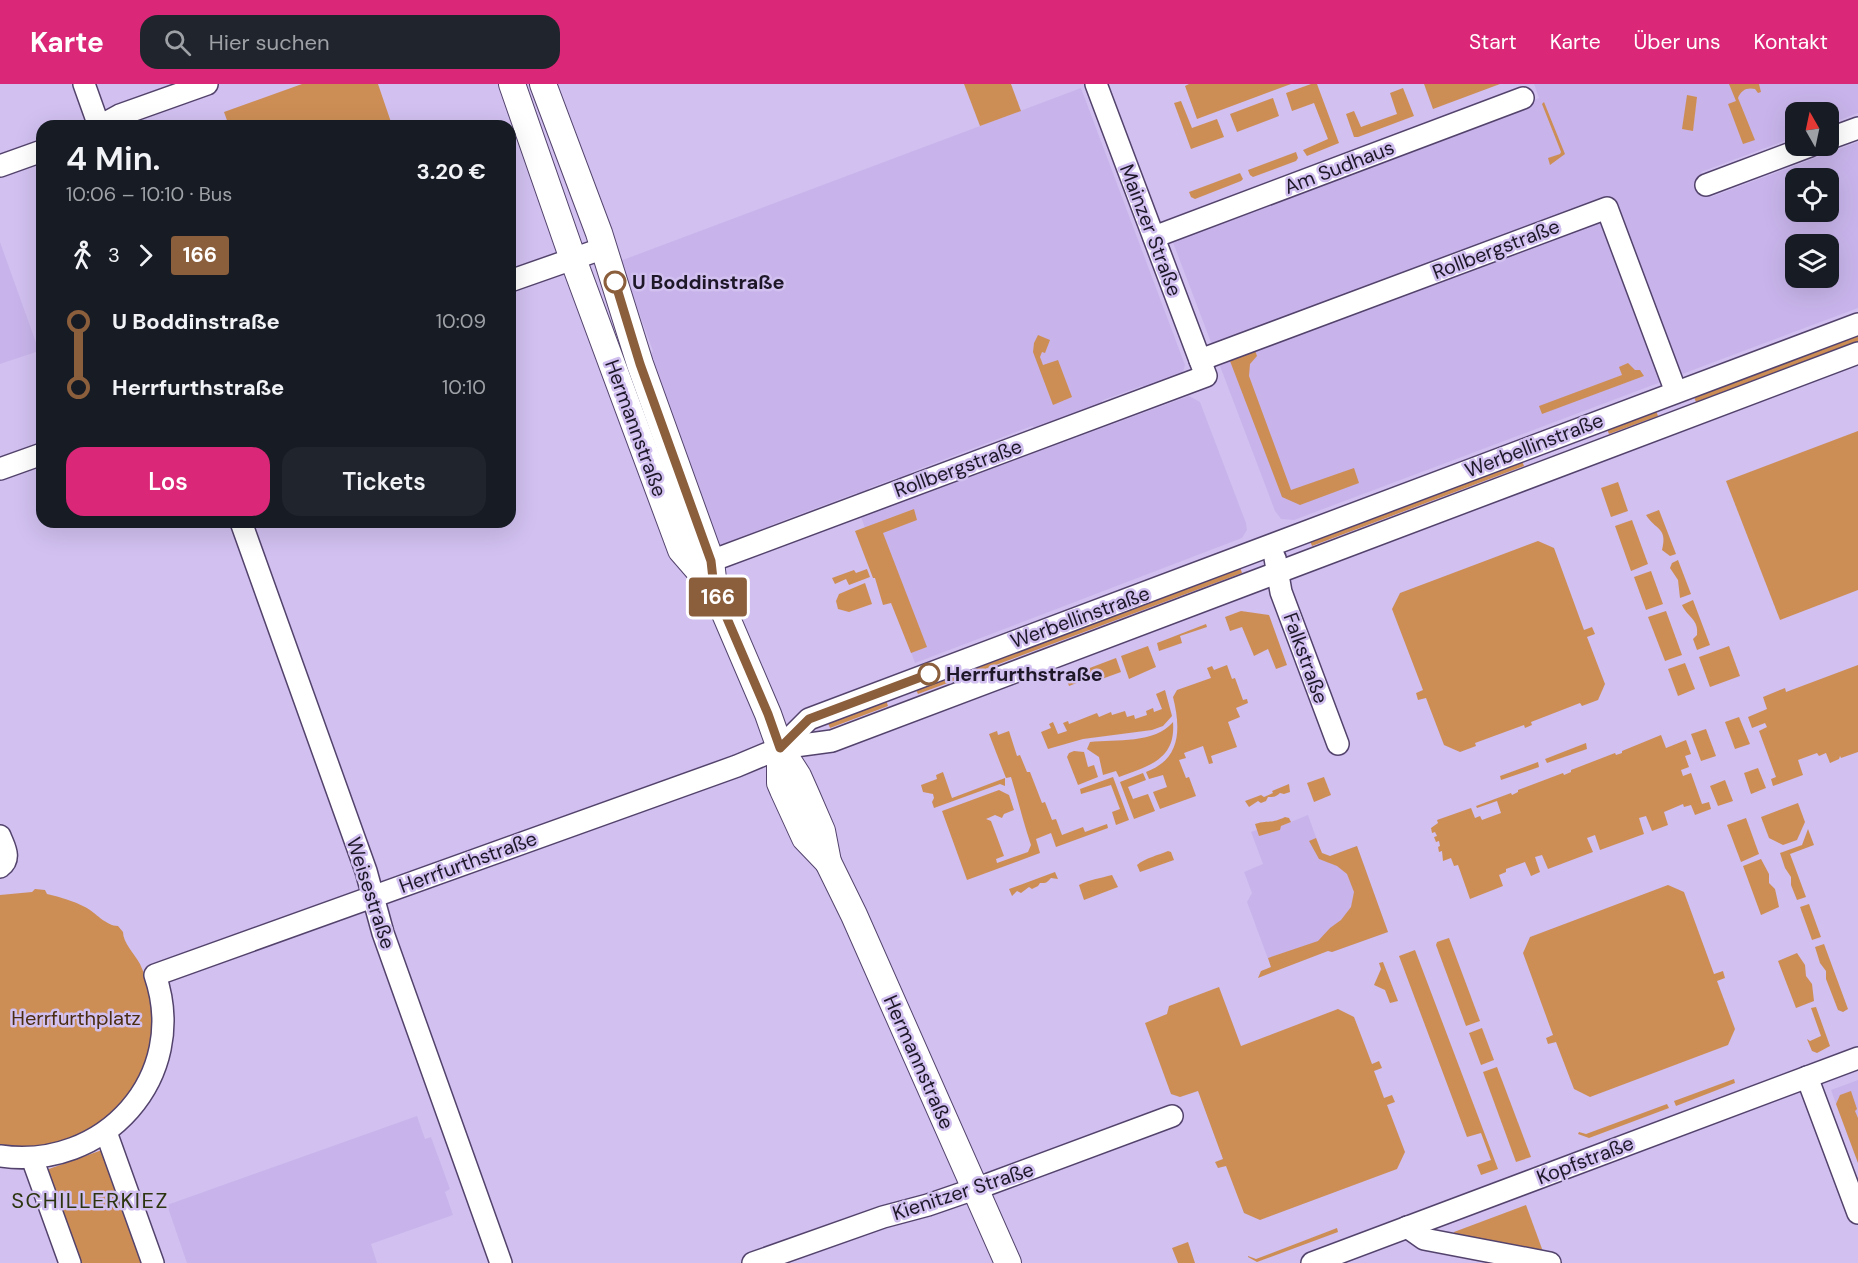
<!DOCTYPE html>
<html lang="de">
<meta charset="utf-8">
<style>
body{margin:0;font-family:"DM Sans",sans-serif;background:#20242c;color:#f1f3f6;height:100vh;display:flex;flex-direction:column;font-size:22px;white-space:nowrap}
*{box-sizing:border-box;margin:0}
p{font-size:20px;color:#9ea1a6}
.icon{flex:none;width:33px;height:33px;fill:none;stroke:currentColor;stroke-width:2;stroke-linecap:round;stroke-linejoin:round}
.map{position:relative;flex:1;overflow:hidden}
.panel{position:absolute;left:36px;top:36px;width:480px;height:408px;display:flex;flex-direction:column;background:#171b24;border-radius:18px;box-shadow:0 6px 24px #0002}
.panel>*{flex:none}
.badge{padding:0 12px;border-radius:4px;font-size:21px;line-height:39px}
.needle{width:39px;rotate:351deg}
.fabs{position:absolute;left:1785px;top:18px;display:grid;gap:12px}
.fabs a{display:grid;place-items:center;width:54px;height:54px;border-radius:12px;background:#171b24;box-shadow:0 6px 24px #0002;font-size:30px}
.map>.badge{position:absolute;translate:-50% -50%;box-shadow:0 0 0 3px #fff}
.legs{display:flex;align-items:center;gap:9px;height:66px;padding:0 30px;font-size:20px}
.legs p{margin-inline-start:auto}
.headline{display:flex;align-items:center;justify-content:space-between;height:102px;padding:0 30px}
h1{font-size:33px;font-weight:600;line-height:45px}
.primary-button{display:flex;gap:12px;margin-top:auto;padding:12px 30px}
.primary-button a{flex:1;height:69px;border-radius:18px;background:#db2777;color:#fff;font-size:24px;font-weight:600;line-height:69px;text-align:center}
.primary-button a+a{background:#20242c;color:#f1f3f6}
ul{padding:0 30px;list-style:none}
li{display:flex;align-items:center;gap:21px;height:66px;font-size:22px}
li i{display:grid;place-items:center;width:9px;height:100%;margin:0 8px;background:currentColor}
li i::after{content:'';width:15px;height:15px;margin:-8px;border:4px solid;border-radius:50%;background:#171b24}
li p{margin-inline-start:auto}
li:first-child i{background:linear-gradient(#0000 50%,currentColor 0)}
li:last-child i{background:linear-gradient(currentColor 50%,#0000 0)}
header{display:flex;align-items:center;gap:36px;box-sizing:border-box;height:84px;padding:0 30px;background:#db2777;color:#fff}
header strong{font-size:28px}
nav{display:flex;gap:33px;margin-inline-start:auto;font-size:21px}
.search{width:420px;height:54px;background:#20242c;display:flex;align-items:center;gap:15px;box-sizing:border-box;padding:0 21px;border-radius:18px;color:#9ea1a6;font-size:22px}
.map>svg:first-child{display:block}
.built{fill:#c8b4ea;fill-rule:evenodd}
.green{fill:#cd8e55}
.lines{fill:none;stroke-linecap:round;stroke-linejoin:round}
.minor-casing{stroke:#53436c;stroke-width:24}
.major-casing{stroke:#53436c;stroke-width:28}
.minor{stroke:#fff;stroke-width:21}
.major{stroke:#fff;stroke-width:26}
.line-1-casing{stroke:#fff;stroke-width:14}
.line-1{stroke:#8b5e3c;stroke-width:9}
.stop-1-dot{fill:#fff;stroke:#8b5e3c;stroke-width:3}
.labels{text-anchor:middle;dominant-baseline:central;stroke-width:5;stroke-linejoin:round;paint-order:stroke}
.street-label{font-size:20px;fill:#1d1728;stroke:#d1c0f0}
.stop-label{font-size:20px;font-weight:bold;fill:#1d1728;stroke:#d1c0f0;text-anchor:start}
.park-label{font-size:20px;fill:#4a2c10;stroke:#d1c0f0}
.quarter-label{font-size:22px;letter-spacing:1.5px;fill:#2c350f;stroke:#d1c0f0}
</style>
<header>
<strong>Karte</strong>
<div class="search"><svg class="icon" aria-label="search" viewBox="0 0 24 24"><circle cx="10" cy="10" r="6"/><path d="M15 15l6 6"/></svg>Hier suchen</div>
<nav><a>Start</a><a>Karte</a><a>Über uns</a><a>Kontakt</a></nav>
</header>
<div class="map">
<svg width="1858" height="1179" viewBox="0 0 1858 1179">
<rect width="100%" height="100%" fill="#d1c0f0"/>
<g class="built">
<path d="M1534,0h324v29l-29,11 -1,-12h-32l-1,25 -94,35 10,25 147,-55v166l-564,212 -13,-1 -6,-8 -104,-274 368,-139zM1796,94h32v34h-32zM1796,160h32v34h-32z"/>
<path d="M1081,4l104,277 -3,11 -30,13 -10,-3 -39,14 -6,10 -55,21 -10,-5 -121,46 -6,10 -9,-4 -27,10 -4,9 -9,-4 -85,32 -4,9 -39,14 -11,-2 -69,-185 5,-10 -33,-90z"/>
<path d="M0,158l39,109 -39,13z"/>
<path d="M1189,312l11,6 46,121 1,7 -5,8 -327,125 -54,-146z"/>
<path d="M1308,731l14,39 8,2 27,-10 31,86 -56,20 -9,-4 -52,19 -24,-65 5,-9 -8,-21 19,-8 -12,-32 24,-9 6,3z"/>
<path d="M1858,996v83l-27,-73z"/>
<path d="M417,1032l8,23 6,-2 19,52 -5,3 8,23 -82,29 6,19h-190l-20,-58z"/>
</g>
<g class="green">
<path d="M302,0h76l14,41 14,-5 3,6h-180l-5,-14z"/>
<path d="M964,0h47l10,27 -41,15z"/>
<path d="M1189,0h102l-94,35 -12,-33z"/>
<path d="M1311,0h6l22,59 -32,13 -4,-6 25,-11 -14,-36 -22,8 -6,-18z"/>
<path d="M1424,0h76l-67,25z"/>
<path d="M1729,0h30l2,8 -3,1 -3,-4c-8,-2 -14,1 -17,9l17,42 -12,4 -15,-40 8,-3z"/>
<path d="M1403,4l11,28 -56,21h-4l-8,-23 8,-3 7,16 36,-13 -7,-21z"/>
<path d="M1687,11l10,2 -4,34 -11,-2z"/>
<path d="M1273,14l6,18 -42,16 -7,-18z"/>
<path d="M1181,17l11,27 25,-9 7,18 -33,12 -17,-46z"/>
<path d="M1544,18l21,52 -15,11 -2,-7 12,-4 1,-2 -19,-48z"/>
<path d="M1296,68l2,6 -2,3 -43,16 -3,-2 -2,-5z"/>
<path d="M1240,89l3,6 -2,2 -46,18 -4,-2 -2,-5z"/>
<path d="M1038,251l12,5 -5,13 -3,-1 -2,5 3,8 15,-5 14,37 -19,8 -20,-53 1,-9z"/>
<path d="M1858,251v6l-162,61 -2,-5z"/>
<path d="M1255,266l2,6 -7,8 -1,12 42,114 63,-22 5,15 -59,22 -18,-8 -52,-136z"/>
<path d="M1628,279l7,7h5l4,6 -102,38 -3,-8 83,-31 -3,-8z"/>
<path d="M1656,327l2,5 -49,18 -2,-5z"/>
<path d="M1858,347v159l-78,30 -54,-139z"/>
<path d="M1522,377l2,5 -212,80 -2,-5z"/>
<path d="M1618,398l10,29 -17,6 -10,-29z"/>
<path d="M914,425l3,11 -34,13 44,114 -16,6 -20,-50 -8,2 -8,-27h-2l-18,-47z"/>
<path d="M1659,426l17,44 -6,2 -8,-6c6,-23 -7,-20 -16,-35z"/>
<path d="M1632,436l16,44 -17,7 -16,-45z"/>
<path d="M1538,457l16,7 30,82 8,-3 3,7 -8,3 18,47 -7,16 -16,6 -2,-3 -49,19 1,3 -7,3 -1,-3 -49,18 1,3 -16,6 -16,-7 -18,-47 -8,2 -2,-7 7,-3 -31,-81 8,-16z"/>
<path d="M1678,476l13,34 -11,4 -2,-18 -8,-12 2,-5z"/>
<path d="M1240,483l2,6 -324,121 -2,-4z"/>
<path d="M867,485l3,8 -21,8 -3,-6 -11,5 -3,-6 22,-8 2,3z"/>
<path d="M1651,487l12,33 -17,6 -12,-33z"/>
<path d="M865,499l7,21 -23,8 -11,-3 -2,-8 3,-7z"/>
<path d="M1693,516l17,45 -13,5 -4,-11 4,-4c2,-16 -10,-18 -15,-30z"/>
<path d="M1241,527l28,4 18,50 -11,4 -8,-20 -14,7 -12,-29 -12,4 -5,-14z"/>
<path d="M1666,527l16,44 -17,6 -17,-44z"/>
<path d="M1206,540l1,3 -27,9 2,7 -23,8 -2,-8z"/>
<path d="M1148,562l8,21 -27,12 -8,-23z"/>
<path d="M1729,562l11,30 -30,11 -11,-30z"/>
<path d="M1116,574l5,14 -22,8 -2,-5 -28,11 -3,-9z"/>
<path d="M1685,579l10,26 -17,7 -10,-27z"/>
<path d="M1227,581l5,14 3,-1 8,22 4,-1 1,4 -12,5 4,9 -12,5 9,25 -26,9 2,7 -4,1 -6,-18 -19,7 2,5 -7,2 7,18 3,-1 7,19 -36,13 -7,-17 14,-5 -4,-12 -14,4 -3,-7c35,-13 35,-43 27,-75l4,-7 34,-12 -4,-10 5,-2 2,4z"/>
<path d="M1858,581v87l-17,6 -1,-2 -1,3 -9,4 -4,-10 -7,3 -2,-3 -19,7 5,15 -30,11 -2,-7 5,-2 -17,-46 8,-4 -2,-4 -13,5 -4,-11 19,-8 -4,-12 22,-9 1,4z"/>
<path d="M1165,606l7,26 -9,10 -11,4 -69,9 -35,10 -7,-17 10,-4 -2,-4 4,-2 5,12 9,-3 -4,-8 5,-2 1,3 28,-11 2,4 12,-5 1,3 13,-4 2,6 7,-2 1,4 12,-4 -1,-4 7,-3 1,4 8,-3 -6,-15z"/>
<path d="M886,616l2,6 -58,22 -2,-5z"/>
<path d="M1739,633l11,27 -15,5 -10,-27z"/>
<path d="M1173,638c3,38 -25,44 -54,55l-3,-6 -13,4 -4,-18 -12,-8 3,-7c26,-3 65,2 83,-20z"/>
<path d="M1706,645l10,27 -15,5 -10,-27z"/>
<path d="M997,647l1,4 11,-4 8,25 3,-1 7,17h3l12,31 3,-1 7,18 4,-1 6,16 21,-8 2,5 22,-8 1,4 -52,19 -5,-14 -15,6 4,14 -73,27 -25,-69 57,-21 10,5 5,15 -10,4 -2,4 -7,-3 -9,4 5,2 13,35 -8,3 1,4 31,-11 3,-7c-8,-23 -13,-46 -20,-68l-5,1 -17,-44z"/>
<path d="M1661,651l5,13 20,-8 5,14 -6,2 4,11 -8,3 2,6 8,-3 11,31 7,-2 2,7 -16,6 -4,-10 -7,2 -1,-3 -19,8 4,13 -16,6 -6,-15 -7,2 5,16 -44,16 -5,-15 -8,3 6,14 -45,17 -6,-14 -7,2 5,15 -9,4 -6,-14 -19,7v3l-7,3 4,11 -33,13 -12,-34 -4,1 -3,-8 -8,3 -1,-10 -3,1 -1,-5 2,-1 -1,-5 -3,1 -2,-5 3,-1 -2,-4 -3,1 -1,-5 7,-5 -1,-3 34,-12 4,10 5,-2 2,4 19,-7 -4,-12 -20,7 -1,-2 35,-13 1,2 6,-3v-2l45,-17 1,2 7,-3v-2l44,-17 1,2 6,-2v-2z"/>
<path d="M1586,659l1,6 -40,14 -2,-4z"/>
<path d="M1074,667l10,1 4,15 6,-2 4,12 -20,8 -11,-28 2,-4z"/>
<path d="M1538,678l1,5 -38,13 -1,-4z"/>
<path d="M1758,684l8,20 -15,6 -7,-21z"/>
<path d="M943,688l9,26 53,-20v8l-5,-2 -66,24 -2,-6 2,-4 -1,-4 -10,-2 -2,-7 16,-6 -1,-4z"/>
<path d="M1143,689l3,7 -18,7 5,12 15,-5 7,17 -21,8 -14,-37z"/>
<path d="M1113,693l16,43 -13,5 -4,-13 8,-3 -9,-24 -30,9 -1,-5z"/>
<path d="M1324,693l7,18 -17,7 -7,-19z"/>
<path d="M1725,696l8,21 -15,5 -8,-20z"/>
<path d="M1289,700l1,8 -6,2 -4,-1c-5,4 -5,4 -12,4l-2,4 -5,2 -3,-2 -9,6 -4,-6 16,-6 3,2 9,-4 -1,-2z"/>
<path d="M1798,719l7,19 -8,18 -14,5 -14,-7 -8,-21z"/>
<path d="M1285,733l4,1 2,4 -10,4 -1,4 -21,6 -4,-12c13,-4 16,0 30,-7z"/>
<path d="M1746,734l13,36 -18,8 -14,-37z"/>
<path d="M1808,745l6,16 -24,9 16,43 -9,3 -6,-15v-8l-6,-9 -5,-15 22,-8z"/>
<path d="M1316,754l6,15 8,3 27,-10 31,86 -56,20 -4,-1 -70,27 3,-7 10,-4 -3,-9 50,-17 12,-13 11,-8 10,-13 3,-15 -7,-18 -10,-8 -18,-7 -10,-18z"/>
<path d="M1168,767l3,1 3,8 -34,12 -3,-7c8,-7 22,-10 31,-14z"/>
<path d="M1761,775l8,15v9l6,6 4,18 -18,8 -18,-49z"/>
<path d="M1055,788l3,7 -7,-1c-5,5 -4,5 -11,5l-2,3 -6,3 -3,-2 -8,6 -4,-2 -5,5 -3,-7z"/>
<path d="M1112,791l6,12 -34,13 -5,-15c9,-5 22,-7 33,-10z"/>
<path d="M1668,801l16,7 30,82 9,-3 2,7 -8,3 18,48 -7,16 -138,52 -16,-8 -18,-47 -8,2 -2,-6 7,-3 -30,-82 7,-16z"/>
<path d="M35,805l10,1 2,4c14,3 26,7 38,13 10,5 21,19 33,19l5,6c0,11 11,21 17,32 5,11 9,22 11,34 10,57 -23,115 -75,139 -23,11 -51,12 -76,8v-250l32,-3z"/>
<path d="M1809,820l12,33 -9,3 -12,-33z"/>
<path d="M1449,854l31,83 -14,5 -30,-81 1,-3z"/>
<path d="M1824,860l24,65 -5,3 -5,-2 -12,-31v-8l-6,-8 -5,-16z"/>
<path d="M1415,866l83,219 -17,6 -4,-10 14,-5 -10,-27 -14,4 -68,-181z"/>
<path d="M1797,869l8,12 1,11 6,8 2,17 -18,7 -18,-47z"/>
<path d="M1383,878l15,39 -8,2 -5,-13 -11,-5 7,-16 -2,-6z"/>
<path d="M1219,903l22,59 97,-37 16,8 18,47 7,-3 3,7 -8,3 10,27 8,-3 3,7 -8,3 18,47 -8,17 -137,51 -16,-7 -18,-47 -8,2 -3,-6 8,-3 -25,-68 -18,6 -9,-3 -26,-71 22,-9 2,-8z"/>
<path d="M1816,923l14,39 -13,7 -5,-2 -5,-12 3,2 11,-5 -10,-28z"/>
<path d="M1482,944l12,32 -13,5 -12,-32z"/>
<path d="M1497,983l34,90 -15,5 -33,-90z"/>
<path d="M1734,995l1,4 -59,23 -2,-5z"/>
<path d="M1851,1007l6,18 -2,2 3,7v45l-22,-59 4,-9z"/>
<path d="M1667,1020l2,4 -80,30 -11,-4 1,-2 7,2z"/>
<path d="M102,1066l44,113h-69l-31,-93z"/>
<path d="M1526,1121l19,52 -89,-18 -2,-7z"/>
<path d="M1337,1144l1,4 -81,30 -9,-5v-1l8,3z"/>
<path d="M1188,1158l7,21h-17l-6,-15z"/>
</g>
<g class="lines">
<defs>
<g id="minor">
<path d="M84,0l15,42"/>
<path d="M100,42l20,-11 87,-31"/>
<path d="M1828,55l30,-11"/>
<path d="M0,82l42,-15"/>
<path d="M1706,101l104,-39"/>
<path d="M1154,153l369,-139"/>
<path d="M510,197l94,-33"/>
<path d="M1200,276l407,-152 69,184"/>
<path d="M0,385l42,-15"/>
<path d="M241,438l125,349 17,62 118,330"/>
<path d="M1275,474l6,34 57,152"/>
<path d="M711,477l495,-185 -110,-292"/>
<path d="M780,664l29,-29 1049,-395"/>
<path d="M0,752c4,11 12,22 0,31"/>
<path d="M1807,993l51,136"/>
<path d="M106,1048l47,131"/>
<path d="M0,1072c104,15 190,-79 155,-181l582,-209 43,-18 52,-7 1026,-388"/>
<path d="M32,1074l38,105"/>
<path d="M1407,1143l17,12 126,24"/>
<path d="M753,1179l130,-46 45,-12 61,-21 183,-68"/>
<path d="M1312,1179l546,-205"/>
</g>
<g id="major">
<path d="M512,0l61,175 108,291 33,38"/>
<path d="M543,0l56,149 41,131 71,197 3,27 54,126 12,34 18,28 8,18 16,37 6,31 26,53 154,348"/>
<path d="M780,664v35l3,7 22,48 23,24"/>
</g>
</defs>
<use href="#minor" class="minor-casing"/>
<use href="#major" class="major-casing"/>
<use href="#minor" class="minor"/>
<use href="#major" class="major"/>
</g>
<g class="lines">
<defs>
<path id="line-1" d="M615,198l25,82 71,197 3,27 54,126 12,34 29,-29 120,-45"/>
</defs>
<use href="#line-1" class="line-1-casing"/>
<use href="#line-1" class="line-1"/>
</g>
<g class="stop-1-dot">
<circle cx="615" cy="198" r="10"/>
<circle cx="929" cy="590" r="10"/>
</g>
<g class="labels">
<g class="street-label">
<text transform="translate(1339 83) rotate(-21)">Am Sudhaus</text>
<text transform="translate(1151 146) rotate(69)">Mainzer Straße</text>
<text transform="translate(1496 165) rotate(-21)">Rollbergstraße</text>
<text transform="translate(636 344) rotate(70)">Hermannstraße</text>
<text transform="translate(1534 361) rotate(-21)">Werbellinstraße</text>
<text transform="translate(958 384) rotate(-20)">Rollbergstraße</text>
<text transform="translate(1080 533) rotate(-20)">Werbellinstraße</text>
<text transform="translate(1306 574) rotate(70)">Falkstraße</text>
<text transform="translate(468 778) rotate(-20)">Herrfurthstraße</text>
<text transform="translate(371 809) rotate(72)">Weisestraße</text>
<text transform="translate(919 978) rotate(66)">Hermannstraße</text>
<text transform="translate(1585 1076) rotate(-21)">Kopfstraße</text>
<text transform="translate(963 1107) rotate(-18)">Kienitzer Straße</text>
</g>
<g class="stop-label">
<text x="632" y="198">U Boddinstraße</text>
<text x="946" y="590">Herrfurthstraße</text>
</g>
<g class="park-label">
<text x="76" y="934">Herrfurthplatz</text>
</g>
<g class="quarter-label">
<text x="90" y="1116">SCHILLERKIEZ</text>
</g>
</g>
</svg>
<div class="fabs">
<a><svg class="needle" viewBox="-14 -14 28 28"><path d="M0-13l5 13h-10z" fill="#e53935"/><path d="M0 13l5-13h-10z" fill="#9ea1a6"/></svg></a>
<a><svg class="icon" aria-label="locate" viewBox="0 0 24 24"><circle cx="12" cy="12" r="6"/><path d="M12 2v4M12 18v4M2 12h4M18 12h4"/></svg></a>
<a><svg class="icon" aria-label="layers" viewBox="0 0 24 24"><path d="M12 4l9 5-9 5-9-5zM3 14l9 5 9-5"/></svg></a>
</div>
<b class="badge" style="left:718px;top:513px;background:#8b5e3c;color:#fff">166</b>
<section class="panel">
<div class="headline"><div><h1>4 Min.</h1><p>10:06 – 10:10 · Bus</p></div><b>3.20 €</b></div>
<div class="legs"><svg class="icon" aria-label="walk" viewBox="0 0 24 24"><circle cx="13" cy="4" r="2"/><path d="M13 8l-2 6 4 7M11 14l-3 7M7 12l3-4h3l4 4"/></svg>3<svg class="icon" aria-label="forward" viewBox="0 0 24 24"><path d="M9 5l7 7-7 7"/></svg><b class="badge" style="background:#8b5e3c;color:#fff">166</b></div>
<ul>
<li><i style="color:#8b5e3c"></i><b>U Boddinstraße</b><p>10:09</p></li>
<li><i style="color:#8b5e3c"></i><b>Herrfurthstraße</b><p>10:10</p></li>
</ul>
<div class="primary-button"><a>Los</a><a>Tickets</a></div>
</section>
</div>
